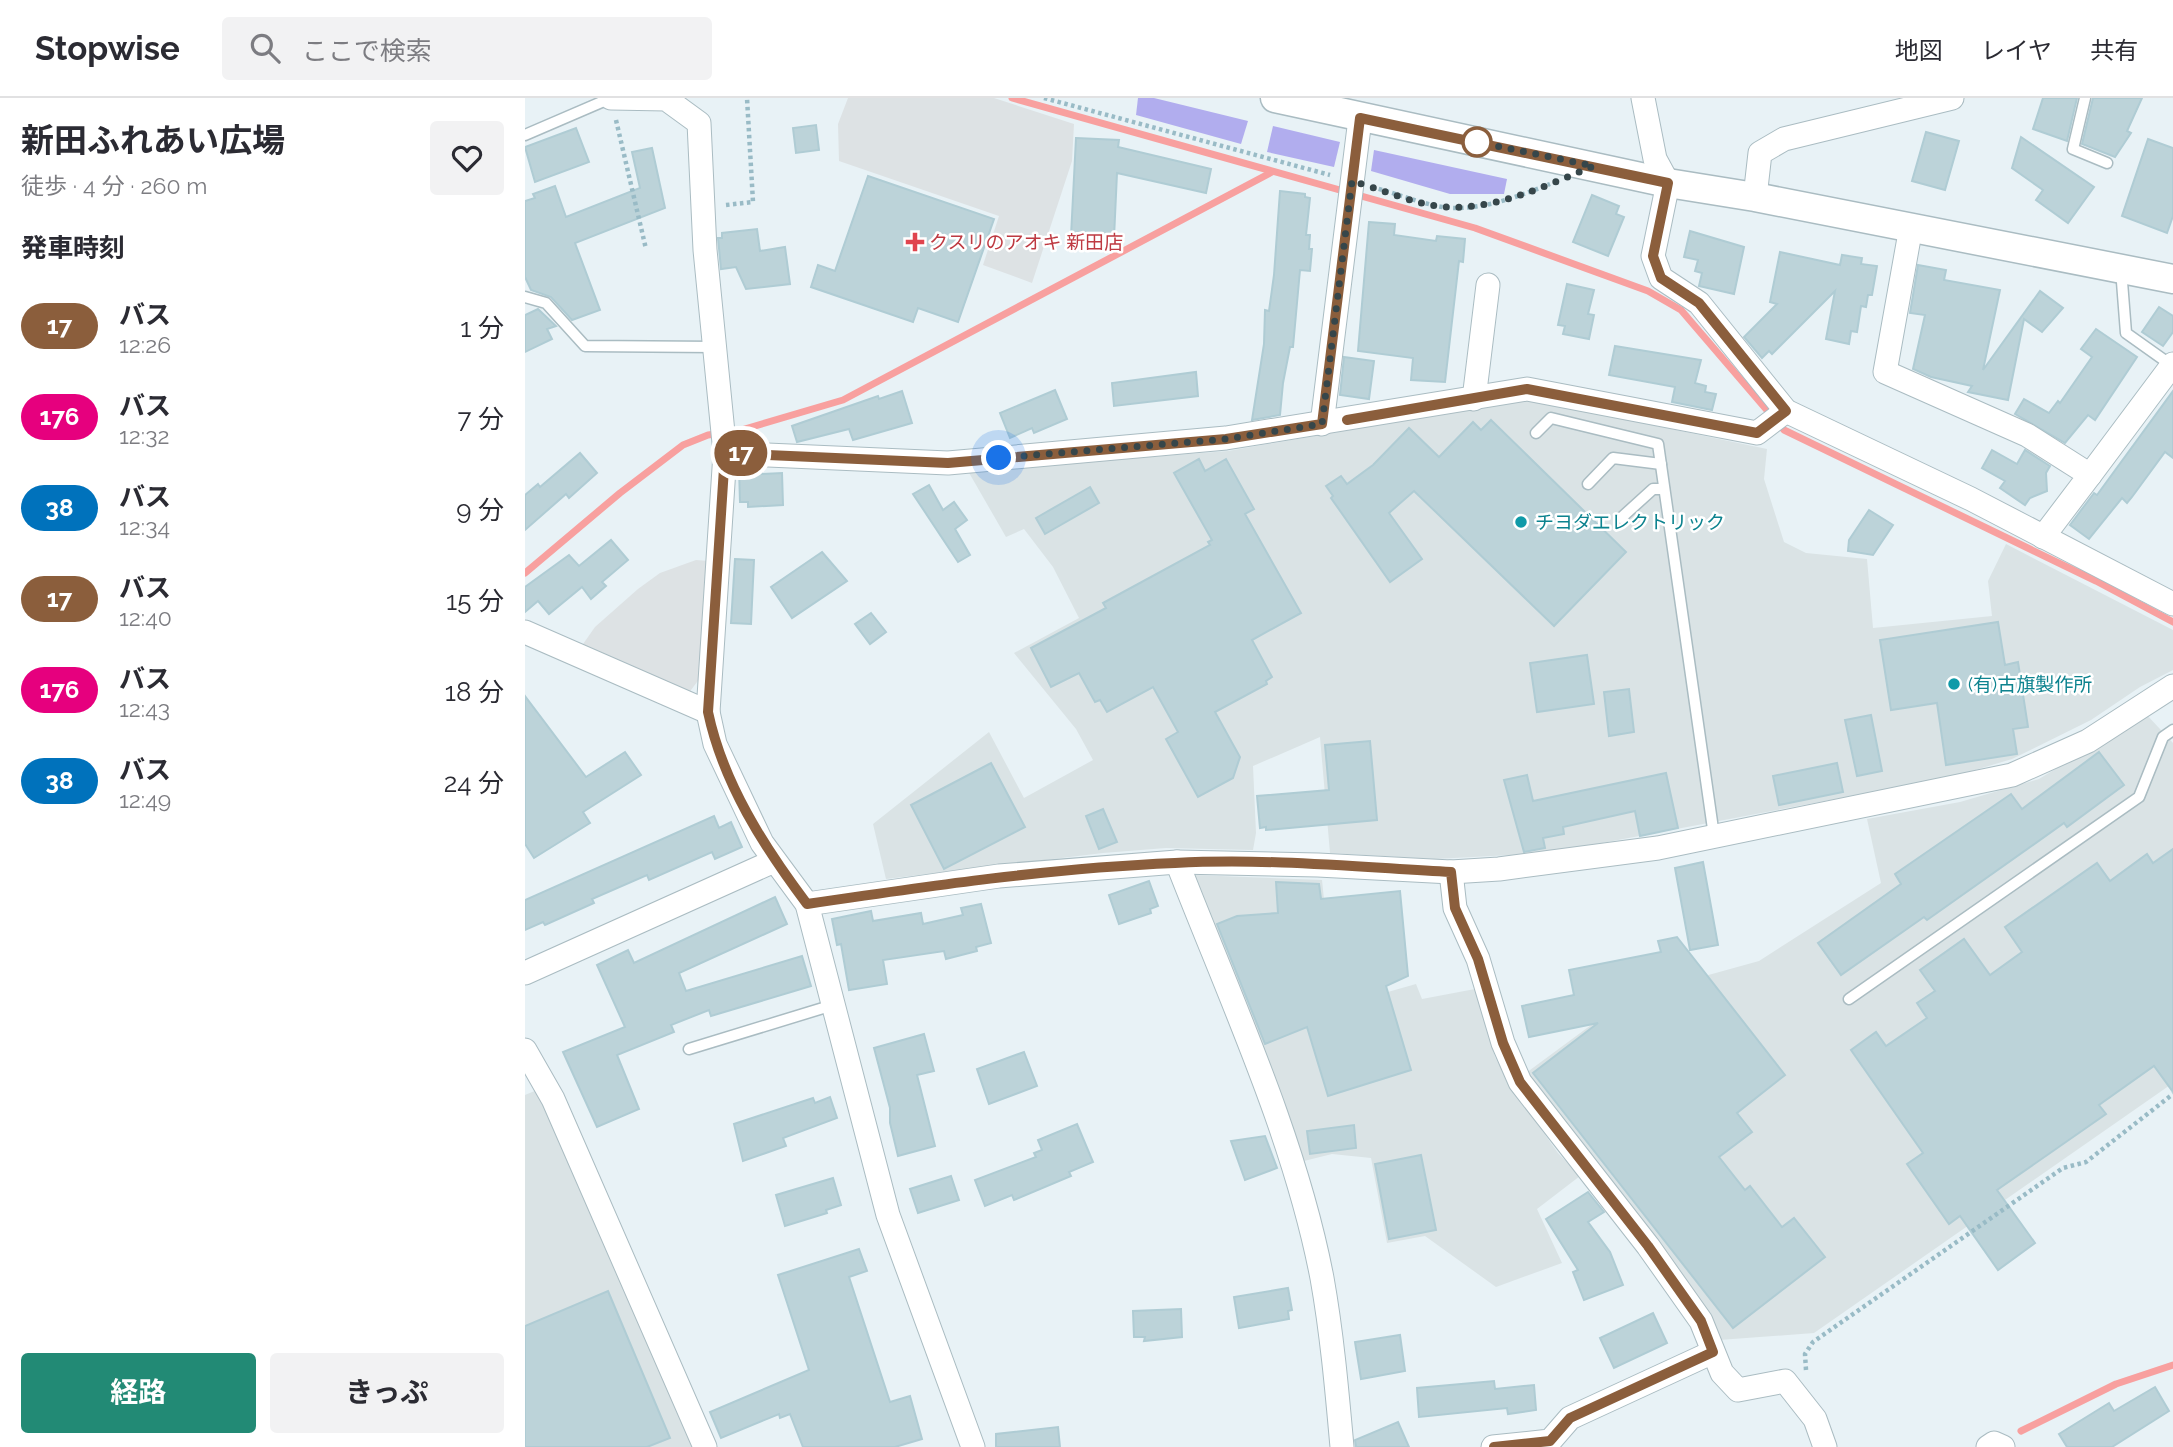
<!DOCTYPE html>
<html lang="ja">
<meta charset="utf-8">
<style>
body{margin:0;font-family:Raleway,"Noto Sans JP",sans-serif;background:#f2f2f3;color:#2b2b33;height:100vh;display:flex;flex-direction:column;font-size:26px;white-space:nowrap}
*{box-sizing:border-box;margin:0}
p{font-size:23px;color:#7c7c81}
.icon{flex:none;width:38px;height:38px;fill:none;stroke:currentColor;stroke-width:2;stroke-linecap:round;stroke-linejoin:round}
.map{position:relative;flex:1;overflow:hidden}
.sheet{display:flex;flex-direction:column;background:#fff;width:525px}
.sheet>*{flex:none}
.badge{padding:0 14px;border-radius:23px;font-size:24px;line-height:46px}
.you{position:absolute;width:35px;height:35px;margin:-18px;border:5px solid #fff;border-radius:50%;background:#1a73e8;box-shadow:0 0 0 10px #1a73e833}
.map>.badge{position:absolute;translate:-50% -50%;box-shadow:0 0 0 4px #fff}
h2{padding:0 21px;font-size:26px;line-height:63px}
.round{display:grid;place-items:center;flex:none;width:74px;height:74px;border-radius:7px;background:#f2f2f3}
.headline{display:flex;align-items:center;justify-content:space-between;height:119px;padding:0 21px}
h1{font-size:33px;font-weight:700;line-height:52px}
.action{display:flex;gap:14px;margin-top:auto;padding:14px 21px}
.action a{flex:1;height:80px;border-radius:7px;background:#228a75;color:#fff;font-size:28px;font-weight:700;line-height:80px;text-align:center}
.action a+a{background:#f2f2f3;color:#2b2b33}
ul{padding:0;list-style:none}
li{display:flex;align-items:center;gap:21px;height:91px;padding:0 21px}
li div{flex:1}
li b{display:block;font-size:26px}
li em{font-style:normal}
li .badge{min-width:77px;font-weight:700;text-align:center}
header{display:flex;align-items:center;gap:42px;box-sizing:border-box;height:98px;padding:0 35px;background:#fff;border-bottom:2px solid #e1e1e2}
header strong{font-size:33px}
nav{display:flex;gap:38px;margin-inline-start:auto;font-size:24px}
.search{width:490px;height:63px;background:#f2f2f3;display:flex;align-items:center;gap:18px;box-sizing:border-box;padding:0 24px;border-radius:7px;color:#7c7c81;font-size:26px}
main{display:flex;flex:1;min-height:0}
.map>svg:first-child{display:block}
.industrial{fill:#dae3e5}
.green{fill:#b1adee}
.parking{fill:#dde2e4}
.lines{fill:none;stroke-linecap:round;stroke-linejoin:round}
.stream{stroke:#f8a09f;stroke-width:7}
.building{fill:#bcd3d9;stroke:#afccd4;stroke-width:2}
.service-casing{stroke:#aabcc2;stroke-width:13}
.minor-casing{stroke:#aabcc2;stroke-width:25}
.tertiary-casing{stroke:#aabcc2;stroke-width:31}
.path{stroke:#99bbc6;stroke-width:4.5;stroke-dasharray:3.5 3.5;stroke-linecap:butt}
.service{stroke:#fff;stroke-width:10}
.minor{stroke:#fff;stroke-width:23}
.tertiary{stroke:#fff;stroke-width:28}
.line-casing{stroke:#fff;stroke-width:16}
.line{stroke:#8b5e3c;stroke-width:10}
.walk{stroke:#36464a;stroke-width:7;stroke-dasharray:0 12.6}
.stop-dot{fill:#fff;stroke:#8b5e3c;stroke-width:3.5}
.health-dot{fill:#e0444e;stroke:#fff;stroke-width:2.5}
.culture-dot{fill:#0f9aa8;stroke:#fff;stroke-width:2.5}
.labels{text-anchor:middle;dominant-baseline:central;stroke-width:5;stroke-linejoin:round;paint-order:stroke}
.health-label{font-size:19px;fill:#be3a42;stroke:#fff;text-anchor:start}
.culture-label{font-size:19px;fill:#0d838f;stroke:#fff;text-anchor:start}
</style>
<header>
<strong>Stopwise</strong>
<div class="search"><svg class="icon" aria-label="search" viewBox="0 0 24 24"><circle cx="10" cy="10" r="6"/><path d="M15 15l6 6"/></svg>ここで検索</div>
<nav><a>地図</a><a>レイヤ</a><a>共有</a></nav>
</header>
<main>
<section class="sheet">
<div class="headline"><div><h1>新田ふれあい広場</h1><p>徒歩 · 4 分 · 260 m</p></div><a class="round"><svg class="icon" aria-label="heart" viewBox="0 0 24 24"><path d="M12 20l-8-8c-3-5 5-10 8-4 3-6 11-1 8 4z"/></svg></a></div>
<h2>発車時刻</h2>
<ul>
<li><span class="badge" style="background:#8b5e3c;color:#fff">17</span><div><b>バス</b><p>12:26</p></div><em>1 分</em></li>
<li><span class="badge" style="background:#e6007e;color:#fff">176</span><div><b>バス</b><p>12:32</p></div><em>7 分</em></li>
<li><span class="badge" style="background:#0072bc;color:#fff">38</span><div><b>バス</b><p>12:34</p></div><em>9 分</em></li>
<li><span class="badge" style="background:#8b5e3c;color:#fff">17</span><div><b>バス</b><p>12:40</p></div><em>15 分</em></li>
<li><span class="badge" style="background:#e6007e;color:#fff">176</span><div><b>バス</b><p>12:43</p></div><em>18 分</em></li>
<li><span class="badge" style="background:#0072bc;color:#fff">38</span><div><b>バス</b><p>12:49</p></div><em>24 分</em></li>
</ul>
<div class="action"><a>経路</a><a>きっぷ</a></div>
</section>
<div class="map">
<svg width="1648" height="1349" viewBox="0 0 1648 1349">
<rect width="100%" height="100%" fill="#e8f2f6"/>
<g class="industrial">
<path d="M1002,301l240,50 -3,30 20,63 22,11 61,6 6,69 119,-12 -4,-35 18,-37 167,86v40l-33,17 -49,33 -79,39 -60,18 -403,76 -114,6 -105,-6 -10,-116 -67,29 3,67 -3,17 -87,-2 -63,5 -217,26 -13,-55 116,-92 35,66 69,-38 -17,-31 -62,-76 65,-35 -26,-51 -29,-38 -18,8 -38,-66 260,-20z"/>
<path d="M1621,616l27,29v340l-359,250 -95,7 -193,-267 103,-76 130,-36 122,-78 -14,-64 93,-17 79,-23z"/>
<path d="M670,777l127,5 13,127 81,-23 6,15 53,-10 20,68 16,30 47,66 22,23 -43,33 25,54 -66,24 -71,-51 -38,7 -16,-85 -39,-4 -32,8 -108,-280z"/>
<path d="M12,992l160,357h-172v-352z"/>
</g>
<g class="green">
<path d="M613,0h16l94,23 -7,23 -105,-29z"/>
<path d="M748,28l67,16 -6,25 -67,-15z"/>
<path d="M849,52l133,29 -3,15h-54l-79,-23z"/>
</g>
<g class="parking">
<path d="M323,0h146l80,26 -2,37 -40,122 -49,-18 16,-49 -160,-55 -1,-37z"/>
<path d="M171,462l13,1 -6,113 -15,20 -107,-47 14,-20 43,-38 22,-16z"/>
</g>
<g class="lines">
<g class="stream">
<path d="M487,0l463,130 173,63 33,19 103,120 312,151 77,41"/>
<path d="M0,475l95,-80 63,-48 25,-10 30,-4 105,-31 429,-228"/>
<path d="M1496,1333l95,-47 57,-19"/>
</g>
</g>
<g class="building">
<path d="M1518,0h34l-10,43 -34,-12z"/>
<path d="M1568,0h49l-15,33 4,2 -16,24 -33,-13z"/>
<path d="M291,27l3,25 -23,3 -3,-25z"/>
<path d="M51,30l13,34 -54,20 -10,-35z"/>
<path d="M1401,34l33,9 -14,49 -33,-9z"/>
<path d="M1496,39l73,50 -26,36 -32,-23 7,-10 -31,-22z"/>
<path d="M551,40l43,2 -1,7 93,22 -5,24 -89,-20 -3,65 -43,-2z"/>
<path d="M1623,41l25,9v68l-6,17 -45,-17z"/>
<path d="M127,50l13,60 -90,35 25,67 -28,10 -21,-23 -20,-7 -6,-13v-76l10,-3 -2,-4 22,-8 11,31 74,-29 -8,-36z"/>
<path d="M343,78l126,43 -36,103 -40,-14 -5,14 -102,-35 7,-22 17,6z"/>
<path d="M755,93l25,3v3l5,1 -4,37h4l-1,14h3l-2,22 -10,-1 -7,77h-3l-7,36 -3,32 -28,5 12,-76 1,-34 4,1 5,-36z"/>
<path d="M1067,97l27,11 -3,8 8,3 -16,39 -35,-14z"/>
<path d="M844,124l26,2 -1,11 42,6 1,-5 28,3 -2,23 -4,-1 -14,121 -34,-2 2,-22 -55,-7z"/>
<path d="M232,131l3,22 25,-4 5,37 -44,5 -10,-22 -15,2 -3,-31h4v-5z"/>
<path d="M1165,133l54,16 -10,47 -35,-8 3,-13 -7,-2 3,-11 -14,-3z"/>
<path d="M1255,154l60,13 2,-10 20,3 -1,6 16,2 -5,29h-4l-2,12 -5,-1 -4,26 -6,-1 -2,13 -23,-5 9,-48 -63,63 -3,-3 -7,7 -18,-21 33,-33 -7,-2z"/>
<path d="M1393,167l28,5 -2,10 56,10 -17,80 57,-79 23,17 -21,24 -18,-13 -16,81 -40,-8 4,-6 -41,-9 -18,-8 12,-54 -15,-2z"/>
<path d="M1042,186l27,6 -6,24 6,1 -5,24 -26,-5 2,-8 -7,-1z"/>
<path d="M1634,209l14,9v16l-10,14 -21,-14z"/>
<path d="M13,211l18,17 -9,3 5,10 -27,13v-37z"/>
<path d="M1571,231l41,28 -42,63 -7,-5 -23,28 -50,-29 9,-15 25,14 9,-12 2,2 32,-46 -11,-8z"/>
<path d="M1090,248l86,14 -6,23 11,3 -1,6 11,2 -4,16 -40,-8 3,-15 -66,-12z"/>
<path d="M819,259l30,4 -5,38 -29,-4z"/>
<path d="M671,274l2,24 -84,10 -2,-23z"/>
<path d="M530,292l12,29 -33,14 -2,-5 -22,10 -10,-25z"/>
<path d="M377,293l10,32 -59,17 -4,-11 -52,13 -5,-16 86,-30 1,3z"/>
<path d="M1648,293v67l-8,-6 -33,45 -5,6 -5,-5 -33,41 -19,-14 24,-32 3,2z"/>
<path d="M966,322l135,132 -72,74 -140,-135 -25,22 33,46 -32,23 -59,-84 2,-2 -7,-10 15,-10 6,8 26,-19 36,-37 30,29 34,-35 8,8z"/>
<path d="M1467,352l25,14 8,-14 25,16 -4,7 1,18 -17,7 -5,7 -25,-17 5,-7 -23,-13z"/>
<path d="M55,355l17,20 -28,25 -3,-4 -41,36v-35l13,-11 2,3z"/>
<path d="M674,361l6,12 21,-12 28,50 -9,5 56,99 -49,27 20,37 -6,4 1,3 -52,28 25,45 -7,21 -35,19 -32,-58 12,-7 -25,-45 -46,25 -7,-12 -5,2 -16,-29 -28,14 -20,-39 75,-40 -3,-5 107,-58 -2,-3 4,-2 -38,-67z"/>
<path d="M214,370l23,1v5l20,-1 1,32 -35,2v-5h-8z"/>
<path d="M404,387l14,25 11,-8 13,18 -12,9 15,26 -12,7 -45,-68z"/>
<path d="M565,389l9,16 -54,31 -9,-16z"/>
<path d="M1344,412l24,15 -20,30 -25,-4 1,-11z"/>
<path d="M86,442l17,20 -26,22 4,4 -15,13 -9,-12 -33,27 -11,-13 -13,11v-25l44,-32 10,11z"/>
<path d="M297,454l25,29 -55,37 -21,-31z"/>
<path d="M210,461l19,1 -3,64 -20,-1z"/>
<path d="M346,515l15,19 -16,12 -15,-20z"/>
<path d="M1473,524l7,43 13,-3 10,65 -15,2 4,25 -71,11 -9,-62 -46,7 -11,-70z"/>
<path d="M1062,557l7,49 -57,8 -7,-49z"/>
<path d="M1104,591l5,43 -25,4 -5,-44z"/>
<path d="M0,598l61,81 39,-25 16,23 -58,37 7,11 -56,35 -9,-14z"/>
<path d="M1346,617l11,56 -25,5 -12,-56z"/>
<path d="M845,643l7,79 -111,10v-3l-6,1 -3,-32 72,-6 -4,-45z"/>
<path d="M1574,654l25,33 -57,42 -3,-4 -137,97 -3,-3 -83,58 -23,-32 83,-59 -6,-10 116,-80 11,15z"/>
<path d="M466,665l34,64 -81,42 -33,-64z"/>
<path d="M1312,665l6,29 -64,13 -6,-29z"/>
<path d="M1141,675l12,55 -38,8 -5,-25 -72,16 1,7 -21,4 2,10 -21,4 -20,-72 23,-5 6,26z"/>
<path d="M578,711l14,33 -18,7 -13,-33z"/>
<path d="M189,718l5,12 12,-6 11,25 -27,12 -3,-7 -63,28 -2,-5 -55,24 2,4 -49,22 -2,-3 -18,8v-30z"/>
<path d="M1648,751v243l-19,-26 -55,39 7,9 -109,76 38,53 -37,27 -38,-54 -11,8 -42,-60 16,-11 -72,-103 25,-18 10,14 41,-28 -10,-15 18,-12 -15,-21 44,-31 26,36 32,-23 -17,-25 92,-64 13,18 37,-27 6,9z"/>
<path d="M1178,764l15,83 -28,5 -15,-82z"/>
<path d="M624,783l9,25 -8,3 1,4 -32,11 -10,-29z"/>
<path d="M751,784l43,2 2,15 79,-8 8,85 -22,10 25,84 -83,26 -21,-69 -42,17 -48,-120 20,-8 41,-3z"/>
<path d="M250,799l12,27 -108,49 7,18 116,-35 9,30 -100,30 -2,-6 -38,15 3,7 -57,23 22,54 -42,18 -34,-75 62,-25 -28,-62 31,-15 6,13z"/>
<path d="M456,806l10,39 -15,4 1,4 -31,8 -2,-8 -61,9 4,24 -38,6 -8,-46 -4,1 -5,-26 39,-8 2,10 48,-8 2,11 40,-9 -2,-7z"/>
<path d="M1152,839l108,138 -48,38 15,19 -33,25 26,33 5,-4 32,41 12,-9 31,39 -92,71 -200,-255 65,-50 -69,14 -7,-31 52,-11 -5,-25 92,-18 -3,-11z"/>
<path d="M399,936l10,37 -17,4 18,71 -37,10 -8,-33v-15l-16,-60z"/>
<path d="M499,954l13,34 -48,18 -12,-35z"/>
<path d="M305,999l7,21 -54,20 3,8 -43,15 -9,-37 79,-26 2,5z"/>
<path d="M552,1026l16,38 -24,10 2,4 -57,24 -2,-5 -27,11 -10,-26 61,-23 -2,-4 8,-3 -4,-10z"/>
<path d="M829,1027l2,23 -46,6 -3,-23z"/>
<path d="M740,1038l12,32 -32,12 -14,-39z"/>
<path d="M896,1057l15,75 -47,9 -14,-75z"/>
<path d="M426,1078l8,24 -41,13 -8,-24z"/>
<path d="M308,1080l8,27 -15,5 1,3 -42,13 -9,-31z"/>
<path d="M1063,1094l16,20 -16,10 22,30 13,33 -39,15 -11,-28 5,-2 -32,-51z"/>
<path d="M334,1151l8,22 -18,6 41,125 20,-6 12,43 -27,8h-92l-13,-33 -10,4 -1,-4 -58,24 -11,-26 99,-42 -31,-95z"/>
<path d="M763,1190l4,22 -4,1 1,8 -50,9 -5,-31z"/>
<path d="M83,1193l62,147 -23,9h-122v-121z"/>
<path d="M656,1211l1,28 -38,4 1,-4h-11l-1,-26z"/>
<path d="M1128,1215l14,30 -53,25 -14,-30z"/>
<path d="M875,1237l5,36 -44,8 -6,-37z"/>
<path d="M969,1283l1,8 39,-4 2,25 -28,4 -1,-6 -88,9 -2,-29z"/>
<path d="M1630,1289l14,24 -57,36h-45l-8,-13 50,-31 5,8z"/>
<path d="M873,1324l11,25h-53l-1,-7z"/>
<path d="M533,1329l2,20h-64v-13z"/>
</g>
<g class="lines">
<defs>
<g id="service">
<path d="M1560,0l-12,51 34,14"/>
<path d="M0,37l86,-37"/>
<path d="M1596,171l5,64 45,32"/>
<path d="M0,199l21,6 39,43 131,1"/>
<path d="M1011,335l15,-15 107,26 56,392"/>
<path d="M1063,386l25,-26 48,6"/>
<path d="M1096,420l32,-29h11"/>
<path d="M1324,901l290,-202 24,-60 10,-7"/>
<path d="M164,951l144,-44"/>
</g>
<g id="minor">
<path d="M86,0l55,1 33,24 6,127 20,203 -17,259 7,32 47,99 45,61 81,311 85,232"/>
<path d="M1118,0l12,61 13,24 -15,73 8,22 38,25 87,108 185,88 202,105"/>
<path d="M1230,99l5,-44 24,-14 168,-41"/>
<path d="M1386,129l-26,145 142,63 63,40 -47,62"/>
<path d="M949,301l14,-114"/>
<path d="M797,326l38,-305"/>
<path d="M200,355l223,10 278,-25 301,-49 230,44 29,-22"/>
<path d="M1565,377l83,-111"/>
<path d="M0,534l183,80"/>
<path d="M652,764c52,134 118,275 145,416 10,56 15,113 20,169"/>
<path d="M926,774l4,36 23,51 25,84 17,39 128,164 53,75 21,52 16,17 47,-9 30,38 10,28"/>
<path d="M282,806l192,-28 178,-14 141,3 133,7 48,-3 159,-21 354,-73 76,-34 85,-55"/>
<path d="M0,875l249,-112"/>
<path d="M0,952l28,49 152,348"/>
<path d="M968,1349l57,-6 20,-23 143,-66"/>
<path d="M1463,1349l6,-4 9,4"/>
</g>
<path id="tertiary" d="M750,0l393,85 87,14 418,82"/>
</defs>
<use href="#service" class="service-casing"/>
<use href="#minor" class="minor-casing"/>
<use href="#tertiary" class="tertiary-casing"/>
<g class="path">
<path d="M519,0l286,77"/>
<path d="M91,22l30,129"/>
<path d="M847,89c23,6 47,16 70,20 36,5 75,-10 108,-23"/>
<path d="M201,107l27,-3 -6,-104"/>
<path d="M1281,1272l-1,-16 8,-12 250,-174 23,-6 87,-68"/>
</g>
<use href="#service" class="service"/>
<use href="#minor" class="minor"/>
<use href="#tertiary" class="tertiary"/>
</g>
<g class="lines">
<defs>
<path id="line" d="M822,322l180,-31 230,44 29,-22 -87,-108 -38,-25 -8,-22 15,-73 -308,-65 -38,306 -96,15 -278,24 -223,-10 -17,259c15,71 56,135 99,192 122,-18 244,-36 368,-41 92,-5 184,4 276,9l4,36 23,51 25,84 17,39 128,164 53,75 12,31 -143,66 -20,23 -56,6"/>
</defs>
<use href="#line" class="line-casing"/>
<use href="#line" class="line"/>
<path class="walk" d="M474,360l227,-19 96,-15 30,-243c28,8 65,24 93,26 53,3 101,-22 149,-41l-117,-24"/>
</g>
<circle class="stop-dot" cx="952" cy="44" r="14"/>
<path class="health-dot" d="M386.5 133.5h7v7h7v7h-7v7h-7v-7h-7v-7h7z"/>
<g class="culture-dot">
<circle cx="996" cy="424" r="7"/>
<circle cx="1429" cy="586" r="7"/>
</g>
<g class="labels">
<g class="health-label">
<text x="404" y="144">クスリのアオキ 新田店</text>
</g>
<g class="culture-label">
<text x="1010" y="424">チヨダエレクトリック</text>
<text x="1443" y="586">(有)古旗製作所</text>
</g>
</g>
</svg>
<div class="you" style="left:474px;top:360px"></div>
<b class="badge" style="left:216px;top:355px;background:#8b5e3c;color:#fff">17</b>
</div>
</main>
